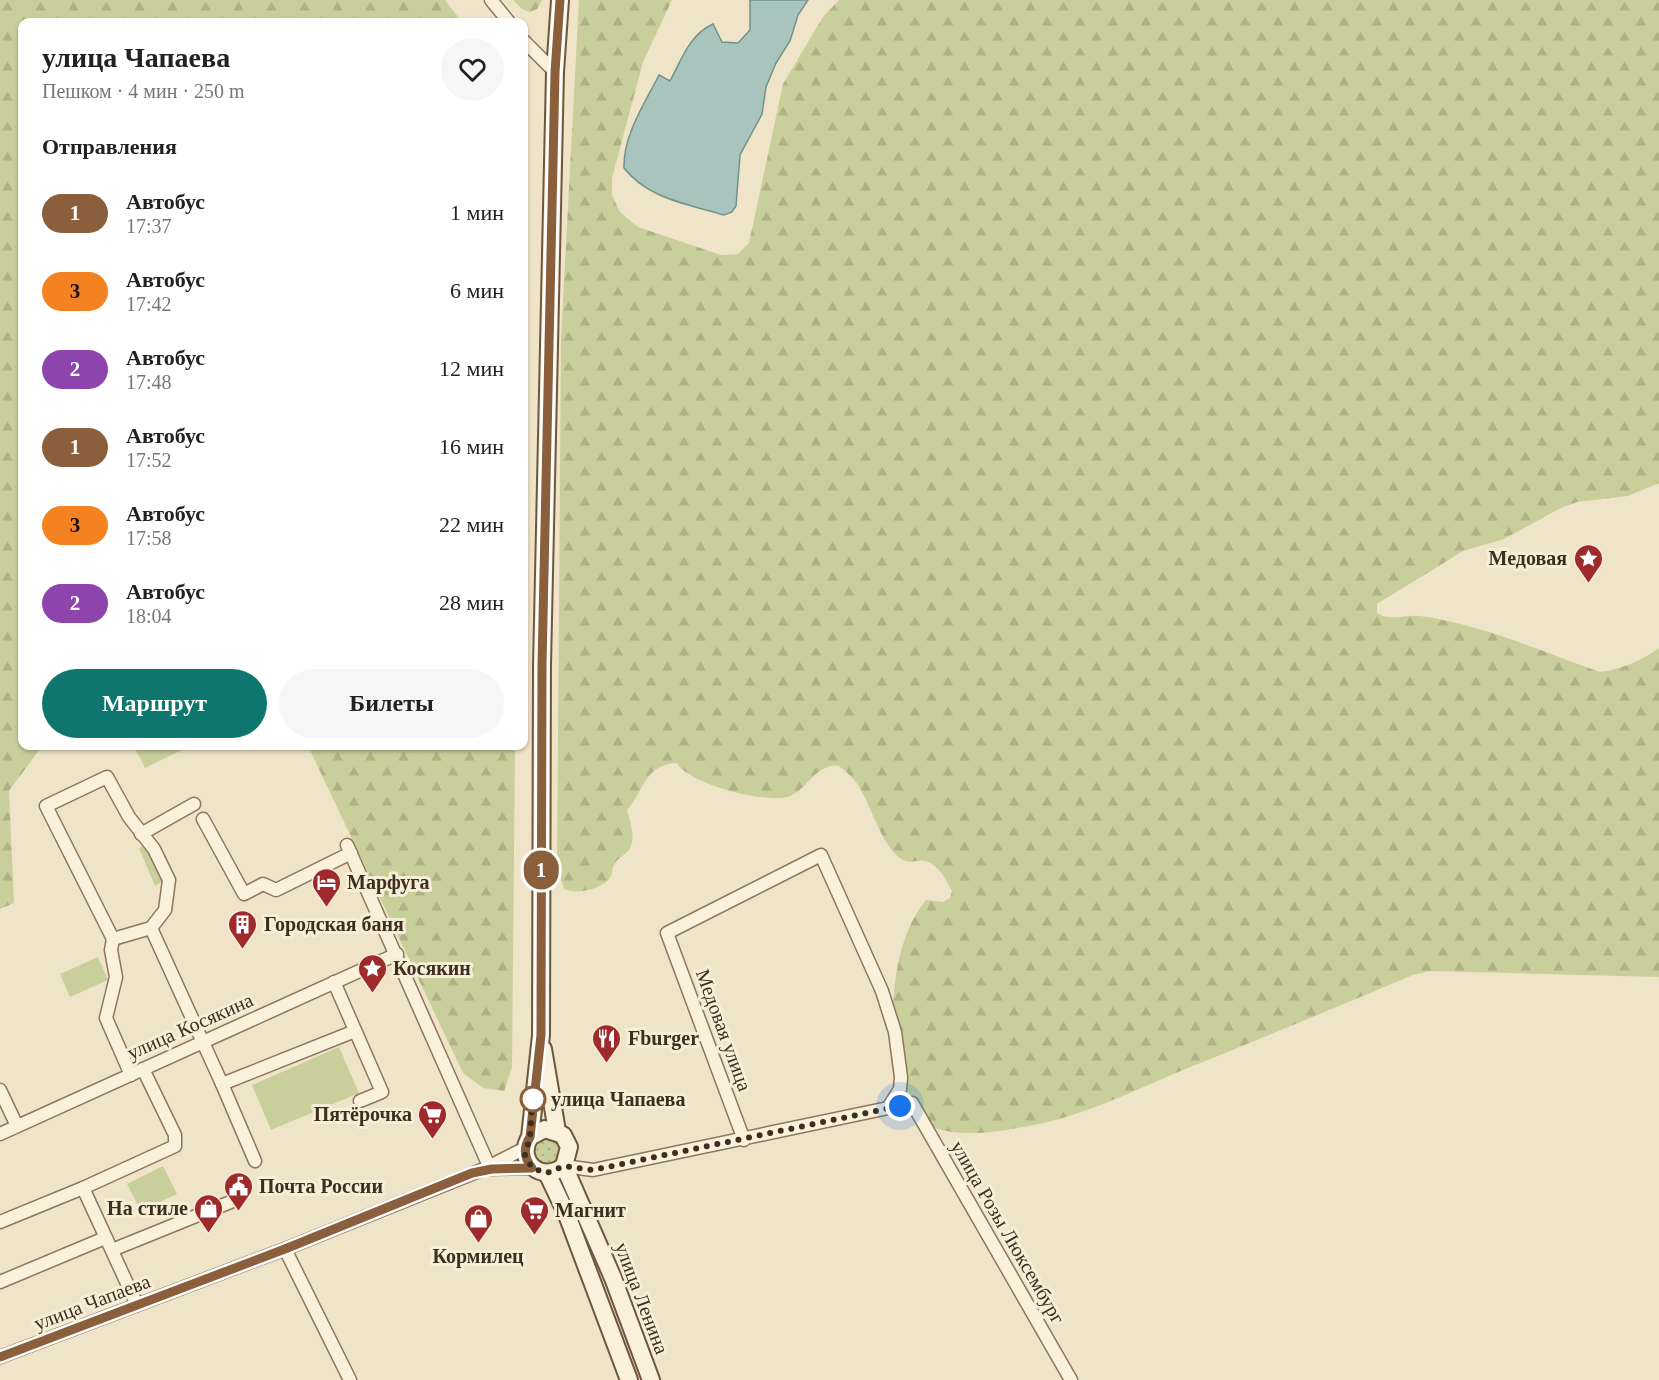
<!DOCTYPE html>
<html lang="ru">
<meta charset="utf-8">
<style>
body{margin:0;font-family:Georgia,serif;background:#f6f6f6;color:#222;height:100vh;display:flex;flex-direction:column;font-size:22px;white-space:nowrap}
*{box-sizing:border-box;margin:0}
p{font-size:20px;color:#767676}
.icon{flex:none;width:33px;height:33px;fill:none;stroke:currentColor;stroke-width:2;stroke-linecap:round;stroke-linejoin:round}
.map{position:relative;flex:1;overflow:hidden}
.sheet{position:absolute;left:18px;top:18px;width:510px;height:732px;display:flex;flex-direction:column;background:#fff;border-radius:12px;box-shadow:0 2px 4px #0004}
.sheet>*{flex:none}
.badge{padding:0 12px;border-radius:20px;font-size:21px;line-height:39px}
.you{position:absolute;width:30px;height:30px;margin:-15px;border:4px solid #fff;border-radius:50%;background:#1a73e8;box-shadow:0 0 0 9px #1a73e833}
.map>.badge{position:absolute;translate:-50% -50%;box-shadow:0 0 0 3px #fff}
h2{padding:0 24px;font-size:22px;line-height:54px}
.round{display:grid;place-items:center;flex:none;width:63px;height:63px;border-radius:32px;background:#f6f6f6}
.summary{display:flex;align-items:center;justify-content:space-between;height:102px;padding:0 24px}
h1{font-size:28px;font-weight:800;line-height:45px}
.action{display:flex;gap:12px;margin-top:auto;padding:12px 24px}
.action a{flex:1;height:69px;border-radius:36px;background:#0f766e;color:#fff;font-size:24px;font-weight:800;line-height:69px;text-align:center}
.action a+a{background:#f6f6f6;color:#222}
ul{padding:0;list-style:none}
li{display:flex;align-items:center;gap:18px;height:78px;padding:0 24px}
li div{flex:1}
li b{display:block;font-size:22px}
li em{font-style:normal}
li .badge{min-width:66px;font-weight:700;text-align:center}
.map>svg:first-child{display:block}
.grass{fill:url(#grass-dots)}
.forest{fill:url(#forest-firs)}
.park{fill:#c9cf9b}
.water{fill:#a9c4bc;stroke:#6f938a;stroke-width:1.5}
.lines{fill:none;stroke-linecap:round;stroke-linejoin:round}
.street-casing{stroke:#8d765c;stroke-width:15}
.secondary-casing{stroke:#6f573f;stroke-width:20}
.street{stroke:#faf1dc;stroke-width:12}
.secondary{stroke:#faf1dc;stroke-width:16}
.line-casing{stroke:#fff;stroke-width:14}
.line{stroke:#8b5e3c;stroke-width:9}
.walk{stroke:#3d2e20;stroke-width:6;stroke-dasharray:0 10.8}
.stop-dot{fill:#fff;stroke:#8b5e3c;stroke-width:3}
.labels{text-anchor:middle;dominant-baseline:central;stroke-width:6;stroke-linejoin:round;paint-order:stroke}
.poi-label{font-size:20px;font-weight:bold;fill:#3d2e20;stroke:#f7eed8;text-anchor:start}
.street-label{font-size:20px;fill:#3d2e20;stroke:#f7eed8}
.stop-label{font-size:20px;font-weight:bold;fill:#3d2e20;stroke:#f7eed8;text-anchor:start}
</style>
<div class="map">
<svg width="1659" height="1380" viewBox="0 0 1659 1380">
<defs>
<pattern id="grass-dots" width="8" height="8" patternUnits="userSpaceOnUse" patternTransform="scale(1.5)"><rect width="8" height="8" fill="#c9cf9b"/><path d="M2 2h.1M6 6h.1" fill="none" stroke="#aeb285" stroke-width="1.8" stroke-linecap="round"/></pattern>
<pattern id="forest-firs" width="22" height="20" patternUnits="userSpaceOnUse" patternTransform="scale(1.5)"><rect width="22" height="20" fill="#c9cf9b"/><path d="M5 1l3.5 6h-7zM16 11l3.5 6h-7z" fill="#aeb285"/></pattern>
</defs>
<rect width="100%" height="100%" fill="#f0e4c8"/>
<circle class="grass" cx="548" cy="1151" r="12"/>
<g class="forest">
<path d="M0,0h445l17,22h-440v724h20l-33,45 5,112 -14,6z"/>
<path d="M513,0h29l-5,9 -7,3 -8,-3z"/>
<path d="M579,0h93l-29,62 -31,116v17l8,17 18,15 83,28 17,-1 11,-11 34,-159 40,-67 16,-17h820v483l-31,13 -51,6 -16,6 -57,31 -41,12 -86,53v9c14,9 27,1 43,3 61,8 122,36 180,56 22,-3 41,-11 59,-24v329l-230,-6 -16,4c-76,32 -153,64 -230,95 -48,20 -97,45 -149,55 -32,6 -81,16 -111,-3 -26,-16 -30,-43 -31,-71 -1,-47 2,-113 34,-151l17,2 7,-4 2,-7c-6,-11 -14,-28 -28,-30 -8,-1 -15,3 -23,-2 -21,-15 -30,-56 -45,-77 -5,-6 -11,-11 -17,-16 -23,-3 -30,22 -49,30 -22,9 -102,-12 -113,-33 -32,2 -31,24 -50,47 3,11 8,25 4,36 -3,9 -12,10 -16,17 -3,3 -2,9 -4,13 -7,13 -34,19 -47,13l-7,-23 4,-528z"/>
<path d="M308,746h207l-3,322 -8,23 -21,-3 -20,-15z"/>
</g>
<g class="park">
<path d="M134,746h53l1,1 -43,21z"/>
<path d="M146,844l21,34 -12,8 -16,-38z"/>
<path d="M98,957l10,23 -38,17 -10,-23z"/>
<path d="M339,1047l20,46 -88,37 -19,-45z"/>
<path d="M163,1166l14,28 -36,17 -14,-27z"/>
</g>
<path class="water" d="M750,0h58l-10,15 -8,26 -14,22 -10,24 -4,27 -22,41 -4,51 -4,6 -8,3c-36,-11 -76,-16 -100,-47 -1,-33 21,-65 35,-93l11,6c12,-22 19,-46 43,-57l9,18 16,1 12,-13z"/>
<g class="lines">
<defs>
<g id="street">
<path d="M491,0l18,22"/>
<path d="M524,41l31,31"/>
<path d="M203,819l41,75 19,-10 13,6 75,-37"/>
<path d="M141,834l53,-30"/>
<path d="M347,845l142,321"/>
<path d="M151,928l-38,11 -67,-133 61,-29 22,40 25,32 15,31 -4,30 -14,18 71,156 133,-53"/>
<path d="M113,939l-2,11 5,27 -10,41 25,57"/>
<path d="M334,982l48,110 -22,9"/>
<path d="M222,1084l33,77"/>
<path d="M0,1090l17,36"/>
<path d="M0,1134l397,-180"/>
<path d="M744,1140l-77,-207 154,-78 61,136 13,41 6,45 -1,12 -12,19"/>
<path d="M564,1166l29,4 319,-67 159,277"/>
<path d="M488,1169l45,-1"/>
<path d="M0,1222l83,-34"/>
<path d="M285,1249l65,131"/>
<path d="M112,1250l126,-51"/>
<path d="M0,1282l105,-44"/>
<path d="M137,1305l-54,-117 92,-42v-11l-32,-66"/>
<path d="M0,1357l285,-108 199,-80 41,-21"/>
</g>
<g id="secondary">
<path d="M543,1049l14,82"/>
<path d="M530,1137l15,-8 18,6 6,12 -5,19c-22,18 -49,-5 -34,-29l11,-102 1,-370 13,-593 5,-72"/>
<path d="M564,1166l49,112 38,102"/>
<path d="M547,1173l20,42 62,165"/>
</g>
</defs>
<use href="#street" class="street-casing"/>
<use href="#secondary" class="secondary-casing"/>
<use href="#street" class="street"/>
<use href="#secondary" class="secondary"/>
</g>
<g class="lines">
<defs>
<path id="line" d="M0,1357l285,-108 187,-76 20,-4 40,-1c-8,-10 -9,-20 -2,-31l11,-102 1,-370 13,-593 5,-72"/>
</defs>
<use href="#line" class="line-casing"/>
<use href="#line" class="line"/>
<path class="walk" d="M533,1099v-4l-3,42 -5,18 7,13 15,5 17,-7 29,4 307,-64"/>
</g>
<defs>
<symbol id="sight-pin" viewBox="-11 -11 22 30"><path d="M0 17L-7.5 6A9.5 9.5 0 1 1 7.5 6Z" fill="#9e2a2b" stroke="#f7eed8"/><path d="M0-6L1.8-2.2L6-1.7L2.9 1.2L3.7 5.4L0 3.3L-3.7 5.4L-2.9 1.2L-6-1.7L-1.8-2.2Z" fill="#fff"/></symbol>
<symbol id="hotel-pin" viewBox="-11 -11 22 30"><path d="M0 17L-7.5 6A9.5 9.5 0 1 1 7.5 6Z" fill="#9e2a2b" stroke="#f7eed8"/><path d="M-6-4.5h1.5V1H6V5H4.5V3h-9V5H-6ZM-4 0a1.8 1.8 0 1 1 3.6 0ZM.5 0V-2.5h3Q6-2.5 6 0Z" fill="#fff"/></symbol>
<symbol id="building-pin" viewBox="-11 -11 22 30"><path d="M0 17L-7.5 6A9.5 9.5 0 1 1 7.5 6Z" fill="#9e2a2b" stroke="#f7eed8"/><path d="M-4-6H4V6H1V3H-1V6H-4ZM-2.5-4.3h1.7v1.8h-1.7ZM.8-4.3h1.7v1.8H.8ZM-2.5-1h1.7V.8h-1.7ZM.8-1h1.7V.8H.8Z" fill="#fff"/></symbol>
<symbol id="restaurant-pin" viewBox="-11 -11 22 30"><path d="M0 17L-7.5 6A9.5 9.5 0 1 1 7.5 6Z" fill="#9e2a2b" stroke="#f7eed8"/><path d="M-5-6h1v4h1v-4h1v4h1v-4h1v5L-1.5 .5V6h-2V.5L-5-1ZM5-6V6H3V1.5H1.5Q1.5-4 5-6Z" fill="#fff"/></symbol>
<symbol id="supermarket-pin" viewBox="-11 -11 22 30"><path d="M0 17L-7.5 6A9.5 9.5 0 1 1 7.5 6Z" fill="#9e2a2b" stroke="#f7eed8"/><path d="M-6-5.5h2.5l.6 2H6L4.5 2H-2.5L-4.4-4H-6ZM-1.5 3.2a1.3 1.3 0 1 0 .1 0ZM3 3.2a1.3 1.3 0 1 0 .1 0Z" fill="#fff"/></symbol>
<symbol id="civic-pin" viewBox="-11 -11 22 30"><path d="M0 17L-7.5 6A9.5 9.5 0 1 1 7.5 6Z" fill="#9e2a2b" stroke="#f7eed8"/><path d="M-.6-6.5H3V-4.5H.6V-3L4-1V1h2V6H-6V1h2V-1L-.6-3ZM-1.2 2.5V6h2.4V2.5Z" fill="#fff"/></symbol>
<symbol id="shop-pin" viewBox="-11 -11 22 30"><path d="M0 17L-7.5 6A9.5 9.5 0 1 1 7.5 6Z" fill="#9e2a2b" stroke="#f7eed8"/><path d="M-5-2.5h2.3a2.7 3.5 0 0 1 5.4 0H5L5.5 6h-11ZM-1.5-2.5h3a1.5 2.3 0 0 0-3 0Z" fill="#fff"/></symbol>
</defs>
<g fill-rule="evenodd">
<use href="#sight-pin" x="1572" y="542" width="33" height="45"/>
<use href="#hotel-pin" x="310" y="866" width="33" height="45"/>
<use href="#building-pin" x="226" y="908" width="33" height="45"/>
<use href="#sight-pin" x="356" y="952" width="33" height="45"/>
<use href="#restaurant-pin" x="590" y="1022" width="33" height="45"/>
<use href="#supermarket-pin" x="416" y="1098" width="33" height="45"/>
<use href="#civic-pin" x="222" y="1170" width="33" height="45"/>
<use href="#shop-pin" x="192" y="1192" width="33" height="45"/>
<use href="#supermarket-pin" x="518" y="1194" width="33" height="45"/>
<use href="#shop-pin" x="462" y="1202" width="33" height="45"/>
</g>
<circle class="stop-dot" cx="533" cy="1099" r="12"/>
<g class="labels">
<g class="poi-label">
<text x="1567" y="558" text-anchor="end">Медовая</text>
<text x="347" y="882">Марфуга</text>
<text x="264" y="924">Городская баня</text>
<text x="393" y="968">Косякин</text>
<text x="628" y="1038">Fburger</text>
<text x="412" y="1114" text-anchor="end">Пятёрочка</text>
<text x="259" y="1186">Почта России</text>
<text x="188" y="1208" text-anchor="end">На стиле</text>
<text x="555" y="1210">Магнит</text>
<text x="478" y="1256" text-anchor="middle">Кормилец</text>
</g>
<g class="street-label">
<text transform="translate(190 1026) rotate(-24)">улица Косякина</text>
<text transform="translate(724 1030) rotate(70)">Медовая улица</text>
<text transform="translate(1008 1232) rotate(60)">улица Розы Люксембург</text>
<text transform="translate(642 1298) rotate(69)">улица Ленина</text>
<text transform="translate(92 1302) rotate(-21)">улица Чапаева</text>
</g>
<g class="stop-label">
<text x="551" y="1099">улица Чапаева</text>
</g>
</g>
</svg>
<div class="you" style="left:900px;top:1106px"></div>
<b class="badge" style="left:541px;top:870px;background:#8b5e3c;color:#fff">1</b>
<section class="sheet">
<div class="summary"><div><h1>улица Чапаева</h1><p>Пешком · 4 мин · 250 m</p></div><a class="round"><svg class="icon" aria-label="heart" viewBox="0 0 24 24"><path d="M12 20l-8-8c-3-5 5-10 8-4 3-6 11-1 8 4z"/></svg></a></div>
<h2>Отправления</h2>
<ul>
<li><span class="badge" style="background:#8b5e3c;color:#fff">1</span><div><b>Автобус</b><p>17:37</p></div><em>1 мин</em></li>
<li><span class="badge" style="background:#f58220;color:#111">3</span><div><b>Автобус</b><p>17:42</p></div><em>6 мин</em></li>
<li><span class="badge" style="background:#8e44ad;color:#fff">2</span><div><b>Автобус</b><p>17:48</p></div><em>12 мин</em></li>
<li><span class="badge" style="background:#8b5e3c;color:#fff">1</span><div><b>Автобус</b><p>17:52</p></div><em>16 мин</em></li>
<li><span class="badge" style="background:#f58220;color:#111">3</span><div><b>Автобус</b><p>17:58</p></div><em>22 мин</em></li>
<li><span class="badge" style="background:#8e44ad;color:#fff">2</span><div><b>Автобус</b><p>18:04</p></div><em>28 мин</em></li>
</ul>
<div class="action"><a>Маршрут</a><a>Билеты</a></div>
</section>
</div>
